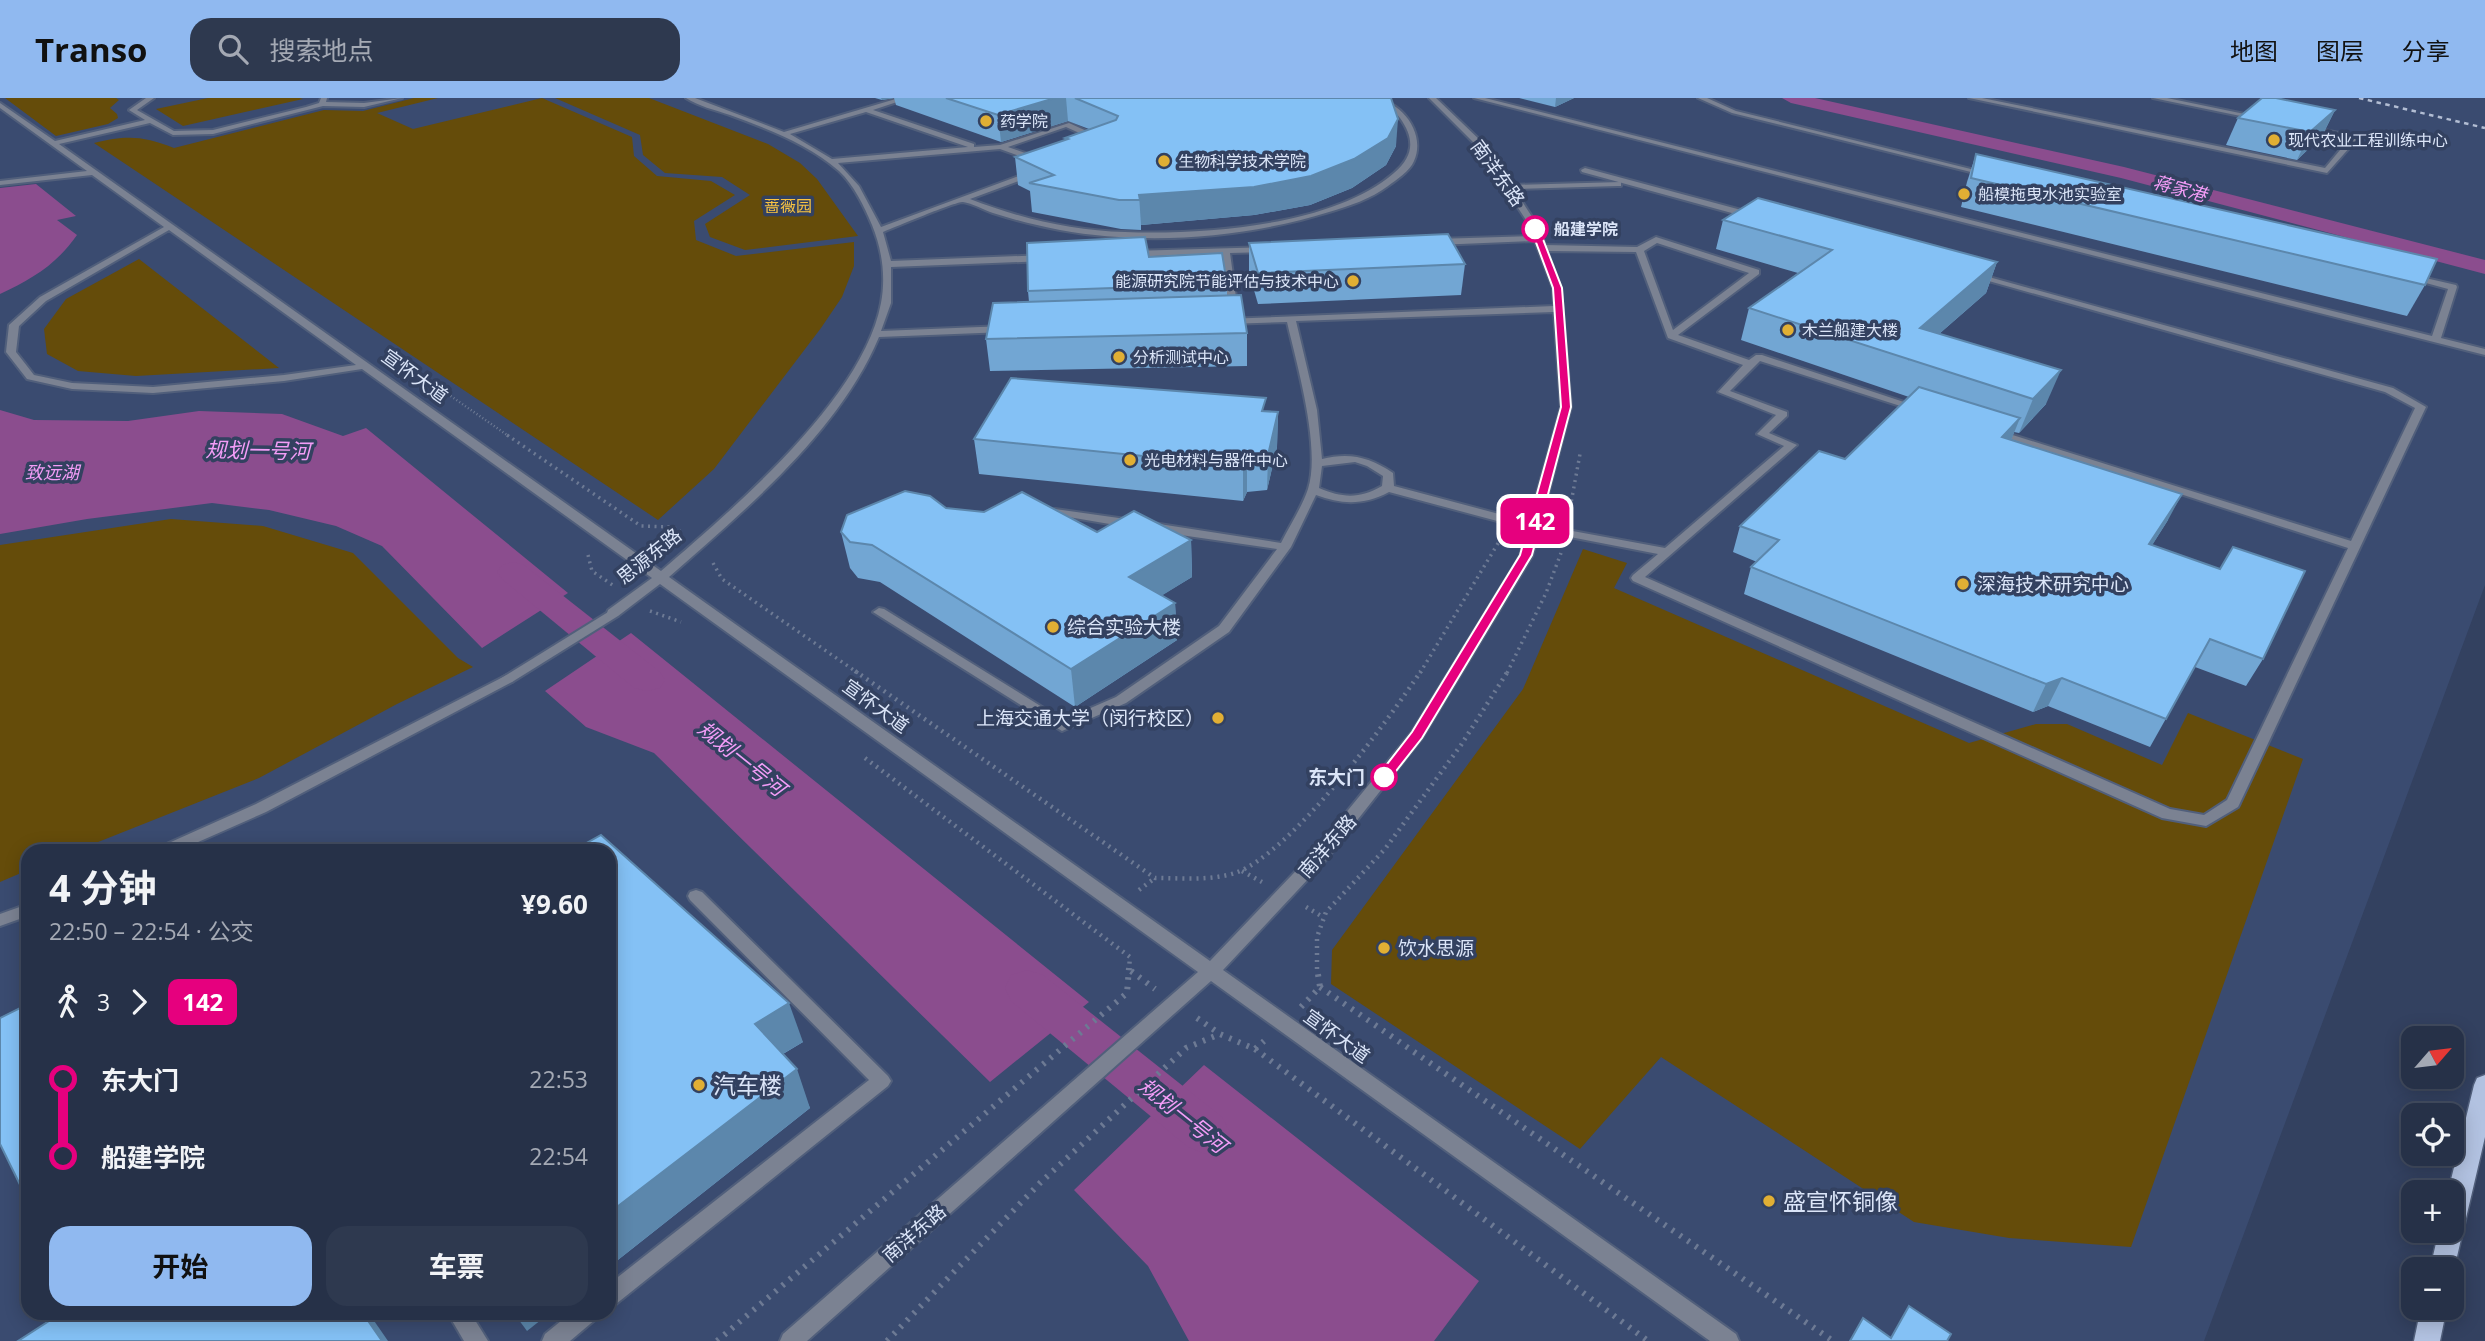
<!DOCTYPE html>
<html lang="zh">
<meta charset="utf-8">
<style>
body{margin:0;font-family:"Open Sans","Noto Sans SC",sans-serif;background:#2e394f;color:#f1f3f6;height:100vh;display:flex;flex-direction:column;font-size:26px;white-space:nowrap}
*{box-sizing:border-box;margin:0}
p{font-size:23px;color:#a4a9b4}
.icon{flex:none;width:38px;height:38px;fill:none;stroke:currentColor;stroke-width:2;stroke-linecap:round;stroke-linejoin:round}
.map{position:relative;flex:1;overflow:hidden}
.sheet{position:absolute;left:21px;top:746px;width:595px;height:476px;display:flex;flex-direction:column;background:#263148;border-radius:21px;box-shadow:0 4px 18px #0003,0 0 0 2px #424c60}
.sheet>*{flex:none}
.badge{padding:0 14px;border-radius:10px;font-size:24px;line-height:46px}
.needle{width:46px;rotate:62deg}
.fabs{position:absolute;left:2401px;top:928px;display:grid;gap:14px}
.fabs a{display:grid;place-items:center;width:63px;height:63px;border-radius:14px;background:#263148;box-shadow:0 4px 18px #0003,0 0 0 2px #424c60;font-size:35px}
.map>.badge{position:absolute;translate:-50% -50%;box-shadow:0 0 0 4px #fff}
.legs{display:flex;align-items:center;gap:10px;height:77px;padding:0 28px;font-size:23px}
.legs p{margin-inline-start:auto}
.headline{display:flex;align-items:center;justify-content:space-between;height:119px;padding:0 28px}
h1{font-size:38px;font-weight:700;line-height:52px}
.button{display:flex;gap:14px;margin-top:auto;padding:14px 28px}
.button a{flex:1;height:80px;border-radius:21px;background:#90b9f0;color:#111;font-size:28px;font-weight:700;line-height:80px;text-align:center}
.button a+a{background:#2e394f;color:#f1f3f6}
ul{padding:0 28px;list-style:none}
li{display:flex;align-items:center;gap:24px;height:77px;font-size:26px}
li i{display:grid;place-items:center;width:10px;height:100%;margin:0 9px;background:currentColor}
li i::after{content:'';width:18px;height:18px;margin:-9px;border:5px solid;border-radius:50%;background:#263148}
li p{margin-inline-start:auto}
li:first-child i{background:linear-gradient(#0000 50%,currentColor 0)}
li:last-child i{background:linear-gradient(currentColor 50%,#0000 0)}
header{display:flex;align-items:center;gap:42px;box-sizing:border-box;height:98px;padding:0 35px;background:#90b9f0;color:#111}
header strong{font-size:33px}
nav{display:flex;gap:38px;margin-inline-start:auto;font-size:24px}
.search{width:490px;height:63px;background:#2e394f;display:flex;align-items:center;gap:18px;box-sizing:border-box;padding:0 24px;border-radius:21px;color:#a4a9b4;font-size:26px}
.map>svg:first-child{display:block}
.built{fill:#3a4b70;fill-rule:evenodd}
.green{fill:#654c0a}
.water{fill:#8b4d8e}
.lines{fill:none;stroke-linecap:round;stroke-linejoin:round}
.canal{fill:#8b4d8e;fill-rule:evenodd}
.service-casing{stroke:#515f7b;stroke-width:4}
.minor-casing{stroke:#515f7b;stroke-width:4}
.primary-casing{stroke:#515f7b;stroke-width:3}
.path-far3{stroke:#6d7a94;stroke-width:2.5;stroke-dasharray:1 2.5;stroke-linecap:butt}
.path-far2{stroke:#6d7a94;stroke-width:3.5;stroke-dasharray:2 4.5;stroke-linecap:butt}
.path-far1{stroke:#6d7a94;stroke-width:4.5;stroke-dasharray:2 5;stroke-linecap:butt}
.path{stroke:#6d7a94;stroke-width:6;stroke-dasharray:2.5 7;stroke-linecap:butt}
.service{fill:#7b8292;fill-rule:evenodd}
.minor{fill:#7b8292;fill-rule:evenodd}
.primary{fill:#b2c2e1;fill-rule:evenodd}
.rail{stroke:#b2bdd3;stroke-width:2.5;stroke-dasharray:4.5 4.5;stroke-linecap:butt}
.wall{fill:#72a6d3}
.shaded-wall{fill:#5c87ac}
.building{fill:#84c1f5;stroke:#5c87ac;stroke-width:2}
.line-1{fill:#e6007e;stroke:#fff;stroke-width:2}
.poi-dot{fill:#e1af34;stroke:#334160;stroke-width:2.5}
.stop-1-dot{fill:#fff;stroke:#e6007e;stroke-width:3.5}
.labels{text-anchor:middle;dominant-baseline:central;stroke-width:7;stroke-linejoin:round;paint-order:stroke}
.far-poi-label{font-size:16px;fill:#dbe5f8;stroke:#334160;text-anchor:start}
.far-park-label{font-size:16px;fill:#fac441;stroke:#334160}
.far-stop-label{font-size:16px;font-weight:bold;fill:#dbe5f8;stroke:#334160;text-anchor:start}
.far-water-label{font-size:18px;font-style:italic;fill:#f39df7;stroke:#334160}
.street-label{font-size:19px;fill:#dbe5f8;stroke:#334160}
.poi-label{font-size:19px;fill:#dbe5f8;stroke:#334160;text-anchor:start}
.stop-label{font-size:19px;font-weight:bold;fill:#dbe5f8;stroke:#334160;text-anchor:end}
.water-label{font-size:21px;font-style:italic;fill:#f39df7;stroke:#334160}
.near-poi-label{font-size:23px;fill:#dbe5f8;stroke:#334160;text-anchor:start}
</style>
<header>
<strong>Transo</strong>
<div class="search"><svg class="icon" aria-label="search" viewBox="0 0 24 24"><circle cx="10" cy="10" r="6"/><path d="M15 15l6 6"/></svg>搜索地点</div>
<nav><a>地图</a><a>图层</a><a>分享</a></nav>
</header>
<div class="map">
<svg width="2485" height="1243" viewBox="0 0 2485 1243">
<rect width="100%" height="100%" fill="#334160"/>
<path class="built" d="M0,0h2485v487l-281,756h-2204zM28,752h581v462h-581z"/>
<g class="green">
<path d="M5,0h111l3,2 -9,8 7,6 1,4 -10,6 -52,12z"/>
<path d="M208,0h92l3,1 -120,27 -27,-17z"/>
<path d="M414,0h24l-61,15 36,16 129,-31 90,39 2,19 23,20 54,5 24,14 -41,26 2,19 40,16 118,-14v24l-12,31 -21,31 -107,141 -56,51 -564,-377c33,-8 49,-7 80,5l150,-38 39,1z"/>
<path d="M555,0h94l119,46 32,19 17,16 41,57 -113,14 -35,-13 -5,-13 45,-29 -28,-18 -57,-4 -22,-18 -3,-20z"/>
<path d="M139,161l140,109 -143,8 -58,-5 -31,-17 -3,-25 22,-30z"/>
<path d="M171,421l92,7 90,27 105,105 15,9 -76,37 -138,74 -181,72h-50v20l-28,12v-337z"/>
<path d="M1583,451l44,14 -13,25 355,155 67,-19h31l95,41 26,-52 115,46 -172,488 -122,-9 -95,-16 -253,-165 -81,92 -249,-165 1,-34 191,-261z"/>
</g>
<g class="water">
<path d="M36,86l40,32 -19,4 20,15c-21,30 -45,44 -77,59v-106z"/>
<path d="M0,312l34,10 94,1 71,-10 83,3 61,22 23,-8 202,165 -86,55 -100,-102 -46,-20 -67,-16 -57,-7 -125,16 -87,15z"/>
<path d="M631,535l458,369 -99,80 -336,-329 -68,-26 -41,-36z"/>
<path d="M1204,967l275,216 -45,60h-245l-41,-75 -74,-76z"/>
</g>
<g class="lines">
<g class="canal">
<path d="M1782,0h33l309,69 361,93v14l-364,-96 -330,-75z"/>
<path d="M513,464l11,3 136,107 5,8 -5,8 -13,3 -13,-3 -132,-109 -5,-7 5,-7z"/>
<path d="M1027,872l16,5 179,142 8,15 -8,15 -17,7 -17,-7 -177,-146 -6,-13 6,-13z"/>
</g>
<defs>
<g id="service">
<path d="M146,0h8l-17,12 37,21 39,-1 93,-23 13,-4 2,-5h6l-1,4 38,1 38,-5 -38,9 -41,-1 -110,28 -40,1 -23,-12 -91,21 602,427c72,-62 202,-172 220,-268 5,-26 1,-54 -9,-78 -8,-19 -18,-40 -33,-54 -31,-27 -71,-42 -109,-56 -15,-5 -32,-9 -44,-17h9l89,34 115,-34h10l-36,12 101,34v3l26,-2 69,-22 33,15 -7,2 -29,-13 -58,20 34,12 1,2 -4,2 -39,-14 -162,14 21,23 22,41 154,-57 4,2 -1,2 -68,25c49,19 102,32 155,33 79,3 208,-6 269,-59 20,-17 21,-34 6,-55 -6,-9 -22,-13 -30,-20 29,0 57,34 44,63 -4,10 -18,19 -26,25 -17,13 -39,20 -59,26 -84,26 -181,34 -269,18 -22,-4 -45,-10 -67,-17 -9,-3 -21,-10 -30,-11 -9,0 -67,25 -80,30l8,29 154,-6 4,3 -4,3 -154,6v36l-10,28 124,-5 5,3 -5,3 -126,5c-40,95 -134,173 -210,240l541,384 103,-108 99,-121 108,-176 7,-27 -138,-37c-24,13 -47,13 -73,3l-25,52 -62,85 -103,71 -64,28 -189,-119 6,-4 5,1 179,111 53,-23 103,-71 58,-77 -124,-18 -6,-4 6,-4 128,20c9,-18 21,-36 27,-54 13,-41 -11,-124 -21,-167l-59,2 -5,-3 2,-2 329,-13 -1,-18 -18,-47 -99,4 -4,-3 4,-3 97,-3 -3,-10 -52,-79 -49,-49h7l48,46 27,41 110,-3v4h-3l-104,3 24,37 7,19 92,2 19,-10 103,33v4l-81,61 71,25 7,-5h6l163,54 -5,3 -4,-1 -156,-50 -30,30 57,21v4l-18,17 28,12 -152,132 525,232 34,6 23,-15 121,-252 -357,-115 1,-2h8l351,110 64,-133 -30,-16 -414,-116 7,-2 415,114 33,19 -186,396 -2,4 -32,19 -44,-8 -529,-237 -2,-3 2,-3 25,-21 -119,-23 -7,25 -110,182 -97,123 -102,109 513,364 3,7h-29l-499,-360 -404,360h-27l3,-7 415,-362 -538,-388 -42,32h-10l-1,-3 1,-3 44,-32 -290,-209 -78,12 -131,12 -81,-4 -45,-10 -21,-27 3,-27 31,-28 124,-70 -72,-52 -92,10v-4l87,-10 -87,-63v-5l55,38 90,-21 -16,-10zM866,14l102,35 -136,12 -42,-25zM169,132l187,135 -72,10 -131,12 -81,-4 -38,-8 -18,-23 3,-26 27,-25zM1657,145l92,30 -76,57 -29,-79zM1547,153l89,1 32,86 75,27 -25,27 58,23 -19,19 27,12 -119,102 -125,-23 31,-118 -10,-119zM1554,214l7,95 -32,115 -135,-36 -1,-13c-23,-16 -44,-21 -71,-14l-5,-49 -21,-89zM1355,364l12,4 16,10 -1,10c-22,13 -40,12 -63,2l3,-22z"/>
<path d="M1474,0h11l947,238 16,-47 -44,-12 4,-3 48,11 1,2 -16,51 44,11v6z"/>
<path d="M1698,0h9l29,13 255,63 -4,2 -255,-63z"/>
<path d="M1969,0h13l343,70 25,-30 -46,-8v-4l55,11 -32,36z"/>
<path d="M2153,0h14l97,20 -4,2z"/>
<path d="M1585,70l171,46 1,2 -7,2 -168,-46 -1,-2z"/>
<path d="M1271,149v4l-3,1 -38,1 8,59 -5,3 -5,-3 -7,-59 -90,4 -4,-3 4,-3z"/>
<path d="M1055,411l78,11 6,4 -6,4 -82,-14v-4z"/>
<path d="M507,577l5,1 2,3 -2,3 -246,130 -86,38h-21l3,-4 94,-42z"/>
<path d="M696,792l6,2 186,184 3,5 -3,5 -272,218 -7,3v-23l260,-204 -179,-180 -2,-4 2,-4z"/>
<path d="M28,806v12l-28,10v-12z"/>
<path d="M447,1214h23l18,29h-24z"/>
<path d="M572,1214h27l-3,7 -26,22h-28l3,-7z"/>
</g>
<path id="minor" d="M613,511l6,4 -1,3 -106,66h-10l-2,-3z"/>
<g id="primary">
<path d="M2485,977v62l-33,141v-9h-22l9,-39h13v-38h-4l26,-107 3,-7z"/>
<path d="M2421,1209h26l-7,34h-26z"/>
</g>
</defs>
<use href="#service" class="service-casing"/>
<use href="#minor" class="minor-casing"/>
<use href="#primary" class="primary-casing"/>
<path class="path-far3" d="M442,292l68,47"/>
<g class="path-far2">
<path d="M507,337l134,91 32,1 7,4"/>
<path d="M1569,416l11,-60"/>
<path d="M588,457l4,16 22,15"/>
<path d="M713,465l9,16 136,94"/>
<path d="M650,513l31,11"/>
<path d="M1420,575l80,-133"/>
<path d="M1507,575l39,-80 15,-40"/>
</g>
<g class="path-far1">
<path d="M855,573l300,207c26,0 54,3 80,-5 56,-19 152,-151 186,-202"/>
<path d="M865,660l265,199 -1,12"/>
<path d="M1242,773l20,11"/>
<path d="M1139,792l16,-12"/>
<path d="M1306,809l17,10"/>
<path d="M1317,871v-32l9,-25 59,-63 76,-104 47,-74"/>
</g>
<g class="path">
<path d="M1131,873l24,18"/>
<path d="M1320,889l513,354"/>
<path d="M1301,909l19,-20 -3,-19"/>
<path d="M1197,920l23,16"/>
<path d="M1255,951l393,292"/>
<path d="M717,1243l410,-348 2,-25"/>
<path d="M887,1243l153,-158 146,-135 34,-14 35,15 9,-8"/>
</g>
<use href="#service" class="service"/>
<use href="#minor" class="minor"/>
<use href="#primary" class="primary"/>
<path class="rail" d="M2359,0l126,30"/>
</g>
<g class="wall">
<path d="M875,0h516l5,48 -10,19 -34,23 -42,17 -56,10 -113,10v5l-20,-1 -89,-17 -2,-21 -12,-6 -3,-28 50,-17v-2l24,-9 -21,-8 -67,21 -105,-37 -2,-7 -12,2z"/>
<path d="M1519,0h55l-19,9z"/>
<path d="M2335,12l-13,26 -25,24 -71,-15 12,-27z"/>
<path d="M1976,56l449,131 -18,31 -446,-109 6,-25z"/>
<path d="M1723,122l274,42 -11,31 -47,41 107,70 -27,29 -5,-1 -3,8 157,80 -16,25 111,114 -17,27 -51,-19 -45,80 -102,-41 -15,6 -289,-118 7,-27 6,-5 -24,-10 7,-26 105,-67 64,-62 -168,-57 8,-32 49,-35 -82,-24z"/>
<path d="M1249,145l216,21 -4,31 -203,9 -9,-31z"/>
<path d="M1149,159l78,27v11l20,38v33l-257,5 -4,-32 43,-37 -1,-11z"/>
<path d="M1265,313l13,1 -1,35 -10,43 -20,2 -4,9 -264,-27 -5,-35z"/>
<path d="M946,410l151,24 94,8 1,37 -30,18 13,8 2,37 -102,67 -195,-125 -22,-4 -8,-10 -9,-36z"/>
<path d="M609,752l194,192 -20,12 27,54 -201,159z"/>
</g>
<g class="shaded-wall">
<path d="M881,0h13l-12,2z"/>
<path d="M1055,0h11l2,23 -67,21 -3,-27z"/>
<path d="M1556,0h18l-19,9z"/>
<path d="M2335,12l-13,26 -25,24 13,-28z"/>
<path d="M1398,21l-2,27 -10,19 -34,23 -42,17 -56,10 -113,10 -2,-30z"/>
<path d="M1997,164l-11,31 -78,68 12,-33z"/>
<path d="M2061,272l-15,34 -27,29 14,-34z"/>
<path d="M1278,314l-1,35 -10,43 1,-35z"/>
<path d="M2020,320l-10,25 -8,-6z"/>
<path d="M1247,359v35l-4,9v-35z"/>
<path d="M2182,396l-14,26 -32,51 13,-27z"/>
<path d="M1191,442l1,37 -60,37 -3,-37z"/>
<path d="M1175,505l2,37 -102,67 -4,-38z"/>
<path d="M2062,580l-14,28 -15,6 13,-28z"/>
<path d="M789,905l14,39 -34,20 -14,-38z"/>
<path d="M797,971l13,39 -201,159v-54z"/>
<path d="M362,1214h6l20,29h-6z"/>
<path d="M513,1214h38l-24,19z"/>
</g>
<g class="building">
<path d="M946,0h109l-57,17z"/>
<path d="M1075,0h316l7,21 -10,19 -34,21 -43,17 -57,11 -115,8 1,5h-21l-90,-17 25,-8 -39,-18 53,-18 -3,-1 51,-18 2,-4z"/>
<path d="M2262,0h14l59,12 -25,22 -72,-14z"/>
<path d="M1976,56l461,105 -12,26 -454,-107z"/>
<path d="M1758,100l239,64 -77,66 141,42 -28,29 -284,-91 83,-58 -109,-30z"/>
<path d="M1448,136l17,30 -207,9 -9,-30z"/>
<path d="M1145,139l4,20 73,-4 5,31 -199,7 -1,-48z"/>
<path d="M1241,197l6,38 -261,6 7,-36z"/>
<path d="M1011,280l255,20 -4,13 16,1 -10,43 -21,2 -4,9 -269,-27z"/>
<path d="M1919,289l101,31 -18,19 180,57 -33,50 71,25 13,-22 72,24 -42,88 -53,-20 -44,80 -104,-41 -16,6 -295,-117 28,-27 -39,-14 79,-75 26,8z"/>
<path d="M905,393l25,5 16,12 38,4 38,-20 75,40 37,-21 57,29 -62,37 46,26 -104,66 -199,-124 -22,-3 -9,-10 6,-17z"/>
<path d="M601,737l188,168 -34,21 42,45 -188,144v-213l6,-4 -6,-7v-139h-35z"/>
<path d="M28,906v197l-28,-57v-126z"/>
<path d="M1909,1208l42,28 -4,7h-97l13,-23 28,20z"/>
<path d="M63,1214h299l20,29h-364z"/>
</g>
<path class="line-1" d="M1535,129l4,2 23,59 9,119 -39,148 -110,183 -33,42 -5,2 -7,-5 35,-45 108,-177 41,-148 -8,-119 -22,-59z"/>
<g class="poi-dot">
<circle cx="986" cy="23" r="7"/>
<circle cx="2274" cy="42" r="7"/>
<circle cx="1164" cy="63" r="7"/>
<circle cx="1964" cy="96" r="7"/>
<circle cx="1353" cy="183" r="7"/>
<circle cx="1788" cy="232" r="7"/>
<circle cx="1119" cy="259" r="7"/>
<circle cx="1130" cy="362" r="7"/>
<circle cx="1963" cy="486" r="7"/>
<circle cx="1053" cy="529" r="7"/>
<circle cx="1218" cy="620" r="7"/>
<circle cx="1384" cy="850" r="7"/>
<circle cx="699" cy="987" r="7"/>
<circle cx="1769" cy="1103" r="7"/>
</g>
<g class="stop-1-dot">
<circle cx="1535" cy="131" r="12"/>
<circle cx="1384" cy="679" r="12"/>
</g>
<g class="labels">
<g class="far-poi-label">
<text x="1000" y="23">药学院</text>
<text x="2288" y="42">现代农业工程训练中心</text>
<text x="1178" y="63">生物科学技术学院</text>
<text x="1978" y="96">船模拖曳水池实验室</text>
<text x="1339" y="183" text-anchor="end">能源研究院节能评估与技术中心</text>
<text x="1802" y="232">木兰船建大楼</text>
<text x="1133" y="259">分析测试中心</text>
<text x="1144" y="362">光电材料与器件中心</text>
</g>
<g class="far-park-label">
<text x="788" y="108">蔷薇园</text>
</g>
<g class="far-stop-label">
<text x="1554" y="131">船建学院</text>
</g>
<g class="far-water-label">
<text transform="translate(2180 90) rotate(15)">蒋家港</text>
<text x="52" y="374">致远湖</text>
</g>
<g class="street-label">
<text transform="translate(1498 75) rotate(54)">南洋东路</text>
<text transform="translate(415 278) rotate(36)">宣怀大道</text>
<text transform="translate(649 458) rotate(-39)">思源东路</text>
<text transform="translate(876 608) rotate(36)">宣怀大道</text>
<text transform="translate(1327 748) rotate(-49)">南洋东路</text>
<text transform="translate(1337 938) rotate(36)">宣怀大道</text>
<text transform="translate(914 1135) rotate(-41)">南洋东路</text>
</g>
<g class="poi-label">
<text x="1977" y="486">深海技术研究中心</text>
<text x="1067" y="529">综合实验大楼</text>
<text x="1204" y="620" text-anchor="end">上海交通大学（闵行校区）</text>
<text x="1398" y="850">饮水思源</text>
</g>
<g class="stop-label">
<text x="1365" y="679">东大门</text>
</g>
<g class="water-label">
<text transform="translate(258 352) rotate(1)">规划一号河</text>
<text transform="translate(742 660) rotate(39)">规划一号河</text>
<text transform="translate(1183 1017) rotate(39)">规划一号河</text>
</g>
<g class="near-poi-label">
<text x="713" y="987">汽车楼</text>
<text x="1783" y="1103">盛宣怀铜像</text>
</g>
</g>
</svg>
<div class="fabs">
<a><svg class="needle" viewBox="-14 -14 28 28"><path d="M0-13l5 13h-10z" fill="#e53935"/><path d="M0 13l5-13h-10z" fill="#a4a9b4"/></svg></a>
<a><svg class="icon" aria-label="locate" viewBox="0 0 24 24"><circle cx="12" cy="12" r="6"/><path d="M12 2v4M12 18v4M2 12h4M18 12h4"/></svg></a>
<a>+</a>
<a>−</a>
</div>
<b class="badge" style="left:1535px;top:423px;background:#e6007e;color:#fff">142</b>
<section class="sheet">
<div class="headline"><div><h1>4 分钟</h1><p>22:50 – 22:54 · 公交</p></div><b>¥9.60</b></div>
<div class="legs"><svg class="icon" aria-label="walk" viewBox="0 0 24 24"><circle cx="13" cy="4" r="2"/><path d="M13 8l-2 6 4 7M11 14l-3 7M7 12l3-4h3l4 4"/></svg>3<svg class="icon" aria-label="forward" viewBox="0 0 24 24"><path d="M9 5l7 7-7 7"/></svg><b class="badge" style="background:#e6007e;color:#fff">142</b></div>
<ul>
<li><i style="color:#e6007e"></i><b>东大门</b><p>22:53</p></li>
<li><i style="color:#e6007e"></i><b>船建学院</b><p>22:54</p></li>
</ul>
<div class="button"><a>开始</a><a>车票</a></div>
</section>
</div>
